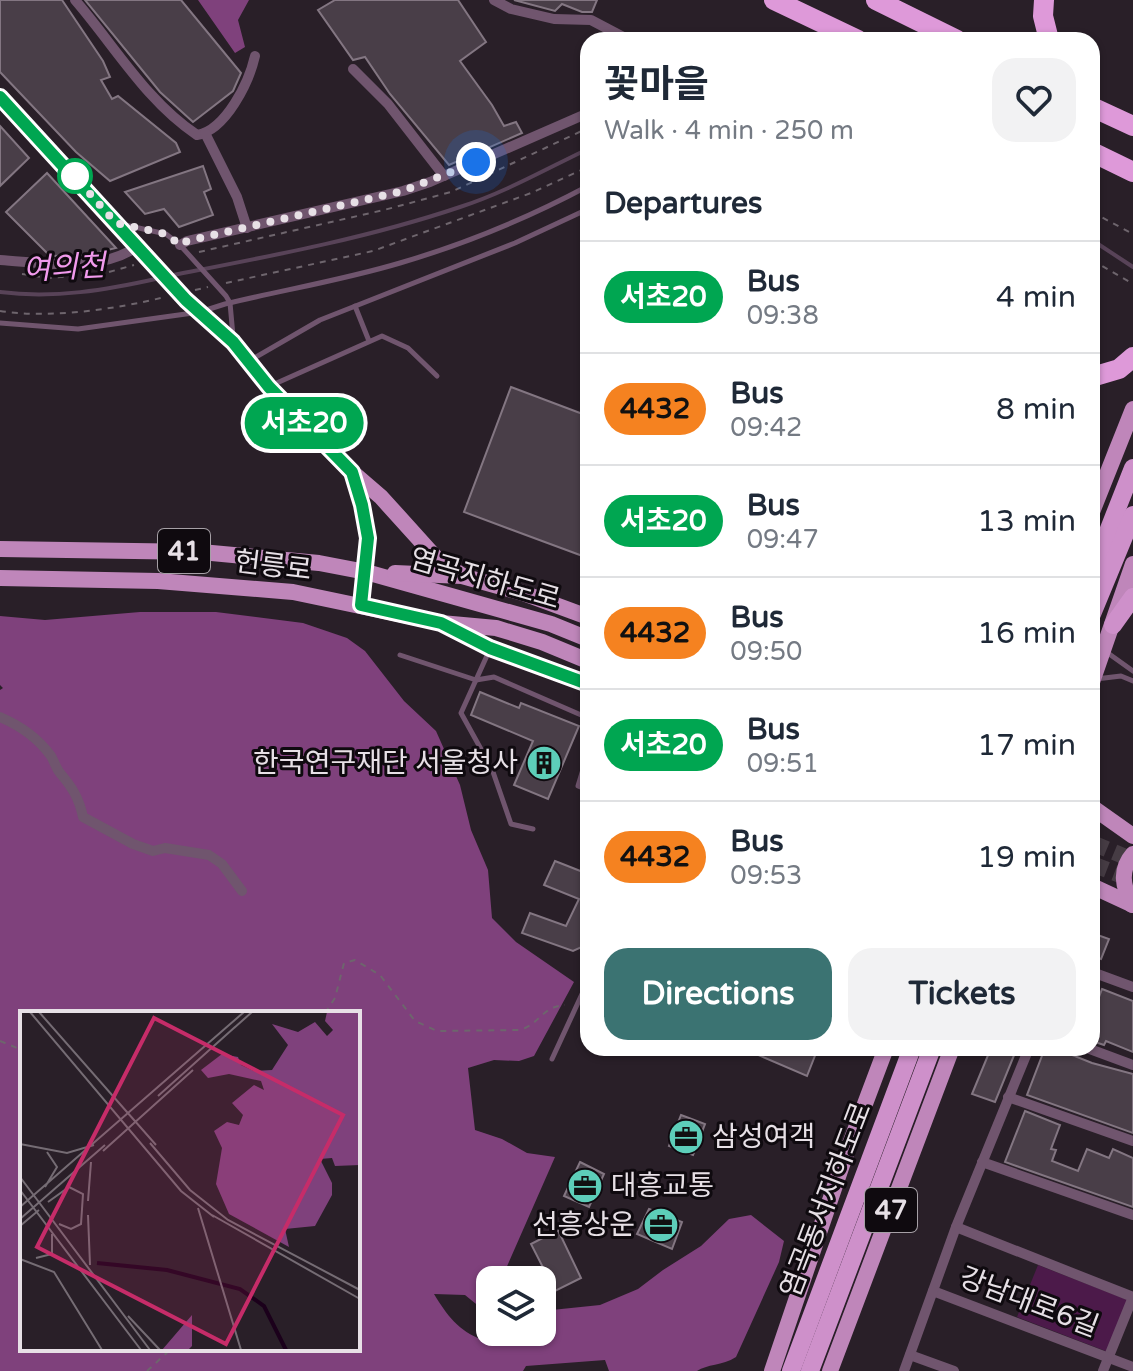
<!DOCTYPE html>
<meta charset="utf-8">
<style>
body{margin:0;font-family:"Varela Round","Noto Sans KR",sans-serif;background:#f2f2f3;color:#1f2937;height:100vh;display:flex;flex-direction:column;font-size:30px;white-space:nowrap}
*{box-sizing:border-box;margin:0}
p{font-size:26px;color:#747a83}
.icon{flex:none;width:44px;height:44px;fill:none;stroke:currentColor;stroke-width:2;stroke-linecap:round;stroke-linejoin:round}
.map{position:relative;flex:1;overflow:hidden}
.drawer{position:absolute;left:580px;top:32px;width:520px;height:1024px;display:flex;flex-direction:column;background:#fff;border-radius:24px;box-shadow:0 2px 6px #0004}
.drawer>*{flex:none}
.badge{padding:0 16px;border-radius:26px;font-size:28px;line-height:52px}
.tools{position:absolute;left:476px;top:1266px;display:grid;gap:16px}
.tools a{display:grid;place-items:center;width:80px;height:80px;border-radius:16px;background:#fff;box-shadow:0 2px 6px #0004;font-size:40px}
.you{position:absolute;width:40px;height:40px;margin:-20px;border:6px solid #fff;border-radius:50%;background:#1a73e8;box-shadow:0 0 0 12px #1a73e833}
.map>.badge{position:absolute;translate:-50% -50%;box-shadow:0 0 0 4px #fff}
h2{padding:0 24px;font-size:30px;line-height:72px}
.round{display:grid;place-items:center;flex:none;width:84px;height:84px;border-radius:24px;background:#f2f2f3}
.headline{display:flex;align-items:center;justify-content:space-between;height:136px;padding:0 24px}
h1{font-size:38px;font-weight:700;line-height:60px}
.button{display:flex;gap:16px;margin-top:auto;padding:16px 24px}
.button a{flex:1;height:92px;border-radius:24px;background:#3b7372;color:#fff;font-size:32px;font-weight:700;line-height:92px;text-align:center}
.button a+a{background:#f2f2f3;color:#1f2937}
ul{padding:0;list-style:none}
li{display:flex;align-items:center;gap:24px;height:112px;padding:0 24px;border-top:2px solid #e0e1e3}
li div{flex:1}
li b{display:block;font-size:30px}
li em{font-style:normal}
li .badge{min-width:88px;font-weight:700;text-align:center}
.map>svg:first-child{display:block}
.green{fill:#4c1a4a}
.forest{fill:#7f417c;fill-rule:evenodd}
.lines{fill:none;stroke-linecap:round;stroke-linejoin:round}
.stream{stroke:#584358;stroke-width:4}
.building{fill:#493e48;stroke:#837682;stroke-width:2}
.primary-tunnel{stroke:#463c44;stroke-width:16;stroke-dasharray:16 8;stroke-linecap:butt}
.path{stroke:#6e656d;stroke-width:2;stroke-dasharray:6 6;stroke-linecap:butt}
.service{stroke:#70556e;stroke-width:5}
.minor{stroke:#70556e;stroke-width:10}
.secondary{stroke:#9c7099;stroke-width:14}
.primary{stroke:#bf86ba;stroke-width:16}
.trunk{stroke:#ce90ca;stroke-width:18}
.motorway{stroke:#de99d9;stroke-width:20}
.line-casing{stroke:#fff;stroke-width:18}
.line{stroke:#00a651;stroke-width:12}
.walk{stroke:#e7e0e6;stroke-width:8;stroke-dasharray:0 14.4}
.stop-dot{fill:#fff;stroke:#00a651;stroke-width:4}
.labels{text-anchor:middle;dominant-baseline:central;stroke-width:6;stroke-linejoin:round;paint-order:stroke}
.shield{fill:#0f0a0f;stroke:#a6a0a6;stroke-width:2}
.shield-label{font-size:26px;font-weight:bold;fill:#e7e0e6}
.street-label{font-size:28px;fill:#e7e0e6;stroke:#0f0a0f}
.poi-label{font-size:28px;fill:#e7e0e6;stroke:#0f0a0f;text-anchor:end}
.water-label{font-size:30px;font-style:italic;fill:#f19aec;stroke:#0f0a0f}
.inset-river{fill:none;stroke:#1b001b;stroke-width:4}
.inset-road{fill:none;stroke:#756c74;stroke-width:2}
.view{fill:#c62c69;fill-opacity:0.15;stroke:#c62c69;stroke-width:4}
.inset-edge{fill:none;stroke:#e7e0e6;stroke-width:4}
</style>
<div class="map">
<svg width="1133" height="1371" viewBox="0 0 1133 1371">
<rect width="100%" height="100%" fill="#291f28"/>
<path class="green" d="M1038,1265l90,35 -20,52 -91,-35z"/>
<g class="forest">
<path d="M198,0h51l-11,20 7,27 -10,6z"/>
<path d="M140,612h76l87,11 44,15 18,13 39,50 32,30 24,54 11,45 17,40 4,48 24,24 58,40 -40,74 -15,5 -25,-1 -26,8 7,62 27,9 25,14 28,4 -54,123h-11v21l-9,7 -16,-13 -31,-1c13,21 24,37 49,46l15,-8h44v-21l58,-6 38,-16 25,-19 38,-24 28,-27 22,-4 33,26 -5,21 -43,95c-14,9 -29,7 -39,14h-88l-4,-11 -79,6 -3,5h-523v-681l3,-2 -3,-3v-69l45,4zM22,1013h336v336h-336z"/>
</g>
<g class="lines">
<g class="stream">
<path d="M1092,240l41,27"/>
<path d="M168,276c98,-19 197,-37 292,-69 44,-14 86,-38 128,-58"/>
<path d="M0,292c54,7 107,-2 160,-14"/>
</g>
</g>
<g class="building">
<path d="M0,0h62l41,61 7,16 -9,3 11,19 6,-3 58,47 4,9 -70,29 -34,-29 -76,-80z"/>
<path d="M85,0h96l60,73 -8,18 -40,31 -33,-30z"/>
<path d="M335,0h123l28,42 -26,19 32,44 12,21 12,-4 6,11 -73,32 -59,-71 -25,-37 -12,3 -35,-50z"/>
<path d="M514,0h83l-5,12h-10l-20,-8 -7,7z"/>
<path d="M0,126l29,32 -29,28z"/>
<path d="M203,166l8,23 -7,3 9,23 -34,12 -15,-18 -19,5 -20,-22z"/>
<path d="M47,173l69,75 -29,7 -37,1 -44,-44z"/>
<path d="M511,387l77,29v142l-124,-46z"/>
<path d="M480,692l39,16 2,-5 58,23 -31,73 -34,-14 19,-44 -62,-26z"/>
<path d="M555,861l33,13v63l-4,9 -11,5 -51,-18 8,-20 36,13 13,-27 -35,-14z"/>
<path d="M1092,933l17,6 -8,20 -9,-3z"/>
<path d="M1102,989l31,12v51l-27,-11 -2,4 -12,-4v-25z"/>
<path d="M742,1048h76l-11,28z"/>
<path d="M991,1048h26l-22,54 -23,-8z"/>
<path d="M1045,1048h18l-1,3 30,12 41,11v59l-106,-38z"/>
<path d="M1025,1111l35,14 -9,24 5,1 -4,11 26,10 9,-22 22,9 4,-9 20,9v49l-128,-45z"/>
<path d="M681,1115l24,9 -12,31 -24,-9z"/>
<path d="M580,1162l24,12 -15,33 -25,-11z"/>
<path d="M649,1209l33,13 -10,27 -35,-15z"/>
<path d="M558,1230l23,48 -26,13 -24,-47z"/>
</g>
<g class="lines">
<g class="primary-tunnel">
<path d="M1092,843l41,17"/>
<path d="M1092,864l41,16"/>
</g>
<g class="path">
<path d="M1092,212l41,22"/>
<path d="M199,252l185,-42 67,-18 137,-64"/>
<path d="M1092,260l41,24"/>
<path d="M109,272l25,-7"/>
<path d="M22,274l27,4 50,-4"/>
<path d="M226,283l147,-32 158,-58 57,-26"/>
<path d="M195,290l13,-3"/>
<path d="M0,311c50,8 116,-2 165,-14"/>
<path d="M325,1013l10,-15 9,-35 11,-3 25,15 35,46 22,10 83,-1c20,-6 21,-23 45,-25"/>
<path d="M0,1041l22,9"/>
<path d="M147,1371l24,-22"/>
</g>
<g class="service">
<path d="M125,225l41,9 14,11 46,51 4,7 3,33"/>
<path d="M355,306l14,35"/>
<path d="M203,311l22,-7c58,-14 118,-24 175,-41 65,-19 128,-45 188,-77"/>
<path d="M0,323l78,6 115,-16"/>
<path d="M249,361l71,-41 195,-77 73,-34"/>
<path d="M270,386l112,-50 26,12 29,28"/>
<path d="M490,649l-29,64 31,56 19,55 22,5"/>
<path d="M1105,651l28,20"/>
<path d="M400,655l76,25 18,-3 94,41"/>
<path d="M1096,679l25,-3 12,5"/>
<path d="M588,753l-10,33 10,4"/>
<path d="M552,1059l36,-78"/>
</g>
<g class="minor">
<path d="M75,0c39,45 71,101 122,135 29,-5 52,-53 58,-79"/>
<path d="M494,0l17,9 43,10 37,1 38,20"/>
<path d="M353,69l35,35 56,72"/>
<path d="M205,133l32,64 10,31"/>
<path d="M180,245l7,-4 216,-50 27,-9 158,-69"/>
<path d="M0,260c46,3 96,13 137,-13"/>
<path d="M0,717c19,8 38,21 51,39 3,5 5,12 9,17 12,14 19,25 23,44l50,27 20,7 12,-3 44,7 13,9 20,27"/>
<path d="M1092,972l41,15"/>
<path d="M1087,1048l46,17"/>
<path d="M1008,1097l125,44"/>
<path d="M982,1162l151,53"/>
<path d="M956,1227l177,70 -30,74"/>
<path d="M933,1291l200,76"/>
<path d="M910,1355l44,16"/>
<path d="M904,1371l52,-144 73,-179"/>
</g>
<path class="secondary" d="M0,97l186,203 47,42 36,45 83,85 10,33 6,33 -7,67"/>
<g class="primary">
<path d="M352,472l29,25 56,62 24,16"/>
<path d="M1092,512l41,-103"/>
<path d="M0,549l201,3 118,11 47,9 185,52 37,15"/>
<path d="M395,573l67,3 61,17 65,24"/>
<path d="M0,578l158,3 135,11 148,31 55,5 46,14 46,19"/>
<path d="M450,628l40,20 98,36"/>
<path d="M1092,682l41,-118"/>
<path d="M1092,807l41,29"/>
<path d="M1092,886l41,19"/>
<path d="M1132,905c-9,-18 -13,-35 1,-51"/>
<path d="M772,1371l70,-206 44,-117"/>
<path d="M830,1371l122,-323"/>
</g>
<g class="trunk">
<path d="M1092,572l41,-104"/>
<path d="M1092,614l41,-99"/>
<path d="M1113,625l20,-28"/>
<path d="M791,1371l121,-323"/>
<path d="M810,1371l122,-323"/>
</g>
<g class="motorway">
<path d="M774,0l84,40"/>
<path d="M876,0l81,40"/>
<path d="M1044,0l-1,16 6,24"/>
<path d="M1092,107l41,19"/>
<path d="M1092,152l41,20"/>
<path d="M1092,377l27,-8 14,-12"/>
</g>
</g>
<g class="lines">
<defs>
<path id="line" d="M0,97l186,203 47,42 36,45 83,85 10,33 6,33 -7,67 80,18 49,25 98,36"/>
</defs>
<use href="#line" class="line-casing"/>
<use href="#line" class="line"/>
<path class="walk" d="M75,176l-7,-7 48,54 50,11 14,11 7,-4 216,-50 73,-29"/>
</g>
<defs>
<symbol id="building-disc" viewBox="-11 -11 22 22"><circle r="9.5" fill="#5dceb9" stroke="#0f0a0f"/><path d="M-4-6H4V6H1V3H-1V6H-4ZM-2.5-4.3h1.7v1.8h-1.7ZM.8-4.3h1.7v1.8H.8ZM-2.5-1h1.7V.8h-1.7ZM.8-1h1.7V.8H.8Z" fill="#111"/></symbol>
<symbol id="office-disc" viewBox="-11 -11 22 22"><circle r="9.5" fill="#5dceb9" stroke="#0f0a0f"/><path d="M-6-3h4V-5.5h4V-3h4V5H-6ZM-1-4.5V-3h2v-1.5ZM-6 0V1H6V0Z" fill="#111"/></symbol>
</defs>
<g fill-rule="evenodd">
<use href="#building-disc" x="524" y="743" width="40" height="40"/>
<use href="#office-disc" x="666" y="1117" width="40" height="40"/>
<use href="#office-disc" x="565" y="1166" width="40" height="40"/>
<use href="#office-disc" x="641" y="1205" width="40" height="40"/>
</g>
<circle class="stop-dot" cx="75" cy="176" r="16"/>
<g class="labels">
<g class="shield">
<rect x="158" y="529" width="52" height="44" rx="6"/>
<rect x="865" y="1188" width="52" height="44" rx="6"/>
</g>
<g class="shield-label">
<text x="184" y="551">41</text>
<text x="891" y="1210">47</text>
</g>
<g class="street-label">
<text transform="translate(273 566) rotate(7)">헌릉로</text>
<text transform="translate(485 579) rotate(16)">염곡지하도로</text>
<text transform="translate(826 1200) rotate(-69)">염곡동서지하도로</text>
<text transform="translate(1029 1302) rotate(21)">강남대로6길</text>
</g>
<g class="poi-label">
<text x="518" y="763">한국연구재단 서울청사</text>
<text x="712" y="1137" text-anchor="start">삼성여객</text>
<text x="611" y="1186" text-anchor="start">대흥교통</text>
<text x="635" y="1225">선흥상운</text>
</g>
<g class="water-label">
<text transform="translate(64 268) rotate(-3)">여의천</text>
</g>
</g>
<g transform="translate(20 1011)">
<rect width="340" height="340" fill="#291f28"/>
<path d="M307,1h33v153l-25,1 -3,-8 -12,1 12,24v12l-17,31 -30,3 4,18 -60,-33 -13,-30 6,-36 -8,-17 13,-9 12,3 4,-10 -11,-12 22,-18 10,5 -3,-9 -32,-7 -21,4 -7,-8 21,-16 16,3 3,8 13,6 18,-1 16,-25 -16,-21 26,8 17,-10 12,14 6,-6 -8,-9zM172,304v31l-4,4h-26z" fill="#7f417c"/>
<path class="inset-river" d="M77,252l70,7 73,19 24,17 22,44"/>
<path class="inset-road" d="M10,1l151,179 33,26M19,1l117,133M214,17l18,-16M138,85l77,-69M130,132l40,47 38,30 132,70M0,133l47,9 27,-8M83,140l90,-81M0,166l130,173M25,176l12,-20 -10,-15M0,179l121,160M68,190l3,-39M28,191l21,-15 14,7 -2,30 -10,5 -12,-5M0,196l224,-195M178,197l43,142M68,204l2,50M192,204l148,84M0,208l85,-74M0,215l19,-16M16,247l16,-4v-20M0,248l34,13 48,78M108,305l32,34"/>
<path class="view" d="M134,7l189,97 -117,229 -189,-97z"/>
<rect width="340" height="340" class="inset-edge"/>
</g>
</svg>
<div class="tools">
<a><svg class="icon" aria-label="layers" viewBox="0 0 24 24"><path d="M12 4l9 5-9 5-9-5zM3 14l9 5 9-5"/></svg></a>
</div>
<div class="you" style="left:476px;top:162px"></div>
<b class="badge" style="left:304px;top:423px;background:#00a651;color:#fff">서초20</b>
<section class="drawer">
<div class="headline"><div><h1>꽃마을</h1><p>Walk · 4 min · 250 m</p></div><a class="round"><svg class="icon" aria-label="heart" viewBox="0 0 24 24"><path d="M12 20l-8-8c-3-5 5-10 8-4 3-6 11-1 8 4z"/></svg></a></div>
<h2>Departures</h2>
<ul>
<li><span class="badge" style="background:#00a651;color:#fff">서초20</span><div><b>Bus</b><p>09:38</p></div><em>4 min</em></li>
<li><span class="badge" style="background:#f58220;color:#111">4432</span><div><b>Bus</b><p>09:42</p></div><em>8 min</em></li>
<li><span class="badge" style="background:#00a651;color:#fff">서초20</span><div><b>Bus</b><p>09:47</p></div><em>13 min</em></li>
<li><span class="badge" style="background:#f58220;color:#111">4432</span><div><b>Bus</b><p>09:50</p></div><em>16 min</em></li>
<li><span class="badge" style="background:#00a651;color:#fff">서초20</span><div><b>Bus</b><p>09:51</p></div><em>17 min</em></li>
<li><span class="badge" style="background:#f58220;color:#111">4432</span><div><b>Bus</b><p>09:53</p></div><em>19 min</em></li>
</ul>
<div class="button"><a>Directions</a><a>Tickets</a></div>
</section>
</div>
